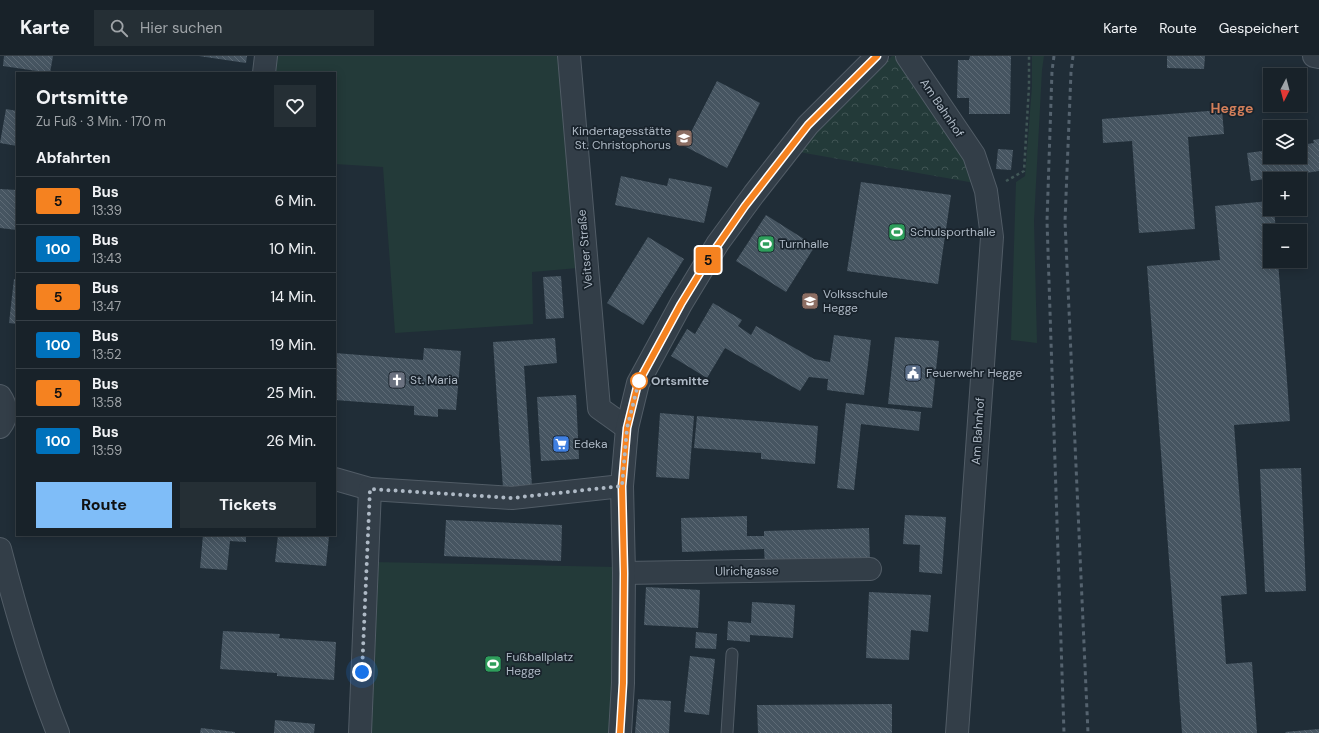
<!DOCTYPE html>
<html lang="de">
<meta charset="utf-8">
<style>
body{margin:0;font-family:"DM Sans",sans-serif;background:#252f35;color:#f1f3f6;height:100vh;display:flex;flex-direction:column;font-size:15px;white-space:nowrap}
*{box-sizing:border-box;margin:0}
p{font-size:13px;color:#9fa4a8}
.icon{flex:none;width:22px;height:22px;fill:none;stroke:currentColor;stroke-width:2;stroke-linecap:round;stroke-linejoin:round}
.map{position:relative;flex:1;overflow:hidden}
.details{position:absolute;left:16px;top:16px;width:320px;height:464px;display:flex;flex-direction:column;background:#182229;border-radius:0px;box-shadow:0 2px 10px #0003,0 0 0 1px #363f46}
.details>*{flex:none}
.badge{padding:0 8px;border-radius:3px;font-size:14px;line-height:26px}
.needle{width:26px;rotate:186deg}
.fabs{position:absolute;left:1263px;top:12px;display:grid;gap:8px}
.fabs a{display:grid;place-items:center;width:44px;height:44px;border-radius:0px;background:#182229;box-shadow:0 2px 10px #0003,0 0 0 1px #363f46;font-size:20px}
.you{position:absolute;width:20px;height:20px;margin:-10px;border:3px solid #fff;border-radius:50%;background:#1a73e8;box-shadow:0 0 0 6px #1a73e833}
.map>.badge{position:absolute;translate:-50% -50%;box-shadow:0 0 0 2px #fff}
h2{padding:0 20px;font-size:15px;line-height:36px}
.round{display:grid;place-items:center;flex:none;width:42px;height:42px;border-radius:0px;background:#252f35}
.summary{display:flex;align-items:center;justify-content:space-between;height:68px;padding:0 20px}
h1{font-size:19px;font-weight:800;line-height:30px}
.button{display:flex;gap:8px;margin-top:auto;padding:8px 20px}
.button a{flex:1;height:46px;border-radius:0px;background:#7fbdf8;color:#111;font-size:16px;font-weight:800;line-height:46px;text-align:center}
.button a+a{background:#252f35;color:#f1f3f6}
ul{padding:0;list-style:none}
li{display:flex;align-items:center;gap:12px;height:48px;padding:0 20px;border-top:1px solid #363f46}
li div{flex:1}
li b{display:block;font-size:15px}
li em{font-style:normal}
li .badge{min-width:44px;font-weight:700;text-align:center}
header{display:flex;align-items:center;gap:24px;box-sizing:border-box;height:56px;padding:0 20px;background:#182229;border-bottom:1px solid #363f46}
header strong{font-size:19px}
nav{display:flex;gap:22px;margin-inline-start:auto;font-size:14px}
.search{width:280px;height:36px;background:#252f35;display:flex;align-items:center;gap:10px;box-sizing:border-box;padding:0 14px;border-radius:0px;color:#9fa4a8;font-size:15px}
.map>svg:first-child{display:block}
.grass{fill:#233a39}
.park{fill:url(#park-crowns)}
.building{fill:url(#building-back-hatch)}
.lines{fill:none;stroke-linecap:round;stroke-linejoin:round}
.service-casing{stroke:#515c66;stroke-width:13}
.minor-casing{stroke:#515c66;stroke-width:24}
.tertiary-casing{stroke:#515c66;stroke-width:24}
.path{stroke:#415757;stroke-width:2.5;stroke-dasharray:3 3;stroke-linecap:butt}
.service{stroke:#333e48;stroke-width:11}
.minor{stroke:#333e48;stroke-width:22}
.tertiary{stroke:#333e48;stroke-width:22}
.rail{stroke:#55636f;stroke-width:3;stroke-dasharray:4 4;stroke-linecap:butt}
.line-casing{stroke:#fff;stroke-width:9}
.line{stroke:#f58220;stroke-width:6}
.walk{stroke:#aeb9c5;stroke-width:4;stroke-dasharray:0 7.2}
.stop-dot{fill:#fff;stroke:#f58220;stroke-width:2}
.labels{text-anchor:middle;dominant-baseline:central;stroke-width:3.5;stroke-linejoin:round;paint-order:stroke}
.street-label{font-size:12px;fill:#aeb9c5;stroke:#19232c}
.poi-label{font-size:12px;fill:#aeb9c5;stroke:#19232c;text-anchor:start}
.stop-label{font-size:12px;font-weight:bold;fill:#aeb9c5;stroke:#19232c;text-anchor:start}
.quarter-label{font-size:14px;font-weight:bold;fill:#d37f5a;stroke:#19232c}
</style>
<header>
<strong>Karte</strong>
<div class="search"><svg class="icon" aria-label="search" viewBox="0 0 24 24"><circle cx="10" cy="10" r="6"/><path d="M15 15l6 6"/></svg>Hier suchen</div>
<nav><a>Karte</a><a>Route</a><a>Gespeichert</a></nav>
</header>
<div class="map">
<svg width="1319" height="677" viewBox="0 0 1319 677">
<defs>
<pattern id="park-crowns" width="20" height="18" patternUnits="userSpaceOnUse"><rect width="20" height="18" fill="#233a39"/><path d="M2 6a3 3 0 1 1 6 0M12 15a3 3 0 1 1 6 0" fill="none" stroke="#405454"/></pattern>
<pattern id="building-back-hatch" width="6" height="6" patternUnits="userSpaceOnUse"><rect width="6" height="6" fill="#465561"/><path d="M-1 5l2 2M0 0l6 6M5-1l2 2" fill="none" stroke="#5e6b76"/></pattern>
</defs>
<rect width="100%" height="100%" fill="#202d37"/>
<g class="grass">
<path d="M273,0h286l19,212 -46,4 1,52 -138,9 -12,-166 -48,-3v-91h-65z"/>
<path d="M1032,0h12l-2,14 -8,151 3,122 -26,-3 5,-158 9,-6 7,-90z"/>
<path d="M373,506l243,5 -3,166h-247z"/>
</g>
<path class="park" d="M892,0h8l65,102 10,25 -176,-31 20,-22z"/>
<g class="building">
<path d="M4,0h49l-3,17 -47,-7z"/>
<path d="M199,0h48l-1,7z"/>
<path d="M970,0h41l-1,58h-41v-16h-12l1,-38h11z"/>
<path d="M1167,0h38l-1,13 -37,-1z"/>
<path d="M717,25l43,22 -33,65 -43,-22z"/>
<path d="M6,53l11,2v35l-17,-3z"/>
<path d="M1222,54l2,24 -36,3 7,92 -56,4 -7,-92 -29,2 -1,-24z"/>
<path d="M1319,83v32l-68,10 -4,-28 23,-3v7h30v-12l14,-2 -1,-3z"/>
<path d="M998,93l15,1 -2,20 -15,-1z"/>
<path d="M621,120l46,10 2,-8 43,9 -8,36 -89,-18z"/>
<path d="M861,126l90,13 -13,89 -91,-13z"/>
<path d="M0,133l17,1v40l-17,-2z"/>
<path d="M1270,145v8h4l2,22h-6v30h8l12,160 -56,4 13,169 -26,2 5,68 26,-2 5,71h-75l-35,-467 73,-6 -5,-54z"/>
<path d="M766,159l49,31 -29,46 -50,-31z"/>
<path d="M648,181l36,22 -41,66 -36,-22z"/>
<path d="M561,220l3,42 -18,1 -3,-42z"/>
<path d="M14,223h3v45l-8,-1z"/>
<path d="M713,247l29,17 -4,6 13,9 5,-9 58,33 16,3 4,-27 37,5 -7,55 -37,-5 1,-11 -19,-2 -9,14 -75,-43 -18,30 -36,-22 16,-27 8,5z"/>
<path d="M895,281l44,4 -7,67 -44,-4z"/>
<path d="M555,282l2,25 -33,3 8,120 -29,2 -10,-146z"/>
<path d="M424,292l37,3 -5,59 -18,-1v8l-24,-2v-9l-79,-6v-47l88,7z"/>
<path d="M576,339l3,64 -38,2 -4,-64z"/>
<path d="M846,347l75,9 -2,19 -58,-7 -7,66 -17,-2z"/>
<path d="M660,357l34,3 -5,63 -33,-2z"/>
<path d="M697,360l121,10 -3,38 -54,-5v-6l-67,-5z"/>
<path d="M1301,412l5,123 -41,1 -5,-123z"/>
<path d="M905,459l41,2 -4,57 -23,-2 1,-27 -17,-1z"/>
<path d="M747,460v20h17v-5l105,-3 1,33 -105,4 -1,-16 -82,3 -1,-34z"/>
<path d="M446,464l116,5 -1,36 -117,-5z"/>
<path d="M203,479h43v7l-16,-1 -3,29 -27,-2z"/>
<path d="M278,479l51,1 -3,30 -51,-4z"/>
<path d="M646,531l54,3 -2,38 -54,-3z"/>
<path d="M869,536l62,3 -3,37 -17,-2 -2,30 -43,-2z"/>
<path d="M752,546l43,3 -2,33 -43,-3v7l-23,-2 1,-19 23,2z"/>
<path d="M223,575l57,3 -1,4 57,4 -2,38 -57,-4v-3l-57,-4z"/>
<path d="M696,576l21,2 -1,15 -21,-1z"/>
<path d="M690,600l25,3 -6,56 -25,-3z"/>
<path d="M638,643l33,2 -2,32h-34z"/>
<path d="M892,648v29h-134l-1,-28z"/>
<path d="M275,664l40,4 -1,9h-40z"/>
<path d="M201,672l34,4v1h-35z"/>
<path d="M1319,673v4h-33l-1,-1z"/>
</g>
<g class="lines">
<defs>
<path id="service" d="M727,677l5,-79"/>
<g id="minor">
<path d="M569,0l30,352 28,20"/>
<path d="M907,0l67,99 12,36 6,46 -35,496"/>
<path d="M264,17l2,-17"/>
<path d="M0,340c7,10 8,21 0,31"/>
<path d="M335,423l35,10 142,9 110,-12"/>
<path d="M0,493c16,62 34,124 58,184"/>
<path d="M624,517l246,-4"/>
<path d="M360,677l10,-244"/>
</g>
<g id="tertiary">
<path d="M1314,0l5,1"/>
<path d="M620,677l3,-50 1,-110 -2,-87 5,-58 11,-45 43,-79 37,-61 36,-49 54,-69 69,-69"/>
</g>
</defs>
<use href="#service" class="service-casing"/>
<use href="#minor" class="minor-casing"/>
<use href="#tertiary" class="tertiary-casing"/>
<path class="path" d="M1006,125l18,-10 5,-85v-30"/>
<use href="#service" class="service"/>
<use href="#minor" class="minor"/>
<use href="#tertiary" class="tertiary"/>
<g class="rail">
<path d="M1054,0l-2,15 -5,150 17,512"/>
<path d="M1073,0l-2,16 -6,149 23,512"/>
</g>
</g>
<g class="lines">
<defs>
<path id="line" d="M620,677l3,-50 1,-110 -2,-87 5,-58 11,-45 43,-79 30,-49 34,-49 63,-81 69,-69"/>
</defs>
<use href="#line" class="line-casing"/>
<use href="#line" class="line"/>
<path class="walk" d="M362,616l8,-183 142,9 110,-12 5,-58 12,-47"/>
</g>
<defs>
<symbol id="school-square" viewBox="-11 -11 22 22"><rect x="-9" y="-9" width="18" height="18" rx="4" fill="#8d6e63" stroke="#19232c"/><path d="M0-5L7-2L0 1L-7-2ZM-4 1L0 2.5L4 1V4Q0 6-4 4Z" fill="#fff"/></symbol>
<symbol id="stadium-square" viewBox="-11 -11 22 22"><rect x="-9" y="-9" width="18" height="18" rx="4" fill="#2e9e5b" stroke="#19232c"/><path d="M0-5a6.5 5 0 1 0 0 10a6.5 5 0 1 0 0-10ZM-3.5-1.8h7v3.6h-7Z" fill="#fff"/></symbol>
<symbol id="civic-square" viewBox="-11 -11 22 22"><rect x="-9" y="-9" width="18" height="18" rx="4" fill="#5c6f8a" stroke="#19232c"/><path d="M-.6-6.5H3V-4.5H.6V-3L4-1V1h2V6H-6V1h2V-1L-.6-3ZM-1.2 2.5V6h2.4V2.5Z" fill="#fff"/></symbol>
<symbol id="church-square" viewBox="-11 -11 22 22"><rect x="-9" y="-9" width="18" height="18" rx="4" fill="#6b7280" stroke="#19232c"/><path d="M-1.2-6h2.4v3.5h3.3v2.4h-3.3V6h-2.4V-.1h-3.3v-2.4h3.3Z" fill="#fff"/></symbol>
<symbol id="supermarket-square" viewBox="-11 -11 22 22"><rect x="-9" y="-9" width="18" height="18" rx="4" fill="#3f7fe0" stroke="#19232c"/><path d="M-6-5.5h2.5l.6 2H6L4.5 2H-2.5L-4.4-4H-6ZM-1.5 3.2a1.3 1.3 0 1 0 .1 0ZM3 3.2a1.3 1.3 0 1 0 .1 0Z" fill="#fff"/></symbol>
</defs>
<g fill-rule="evenodd">
<use href="#school-square" x="674" y="72" width="20" height="20"/>
<use href="#stadium-square" x="887" y="166" width="20" height="20"/>
<use href="#stadium-square" x="756" y="178" width="20" height="20"/>
<use href="#school-square" x="800" y="235" width="20" height="20"/>
<use href="#civic-square" x="903" y="307" width="20" height="20"/>
<use href="#church-square" x="387" y="314" width="20" height="20"/>
<use href="#supermarket-square" x="551" y="378" width="20" height="20"/>
<use href="#stadium-square" x="483" y="598" width="20" height="20"/>
</g>
<circle class="stop-dot" cx="639" cy="325" r="8"/>
<g class="labels">
<g class="street-label">
<text transform="translate(942 52) rotate(56)">Am Bahnhof</text>
<text transform="translate(585 193) rotate(-95)">Veitser Straße</text>
<text transform="translate(978 375) rotate(-86)">Am Bahnhof</text>
<text transform="translate(747 515) rotate(-1)">Ulrichgasse</text>
</g>
<g class="poi-label">
<text x="671" y="75" text-anchor="end">Kindertagesstätte<tspan x="671" dy="14">St. Christophorus</tspan></text>
<text x="910" y="176">Schulsporthalle</text>
<text x="779" y="188">Turnhalle</text>
<text x="823" y="238">Volksschule<tspan x="823" dy="14">Hegge</tspan></text>
<text x="926" y="317">Feuerwehr Hegge</text>
<text x="410" y="324">St. Maria</text>
<text x="574" y="388">Edeka</text>
<text x="506" y="601">Fußballplatz<tspan x="506" dy="14">Hegge</tspan></text>
</g>
<g class="stop-label">
<text x="651" y="325">Ortsmitte</text>
</g>
<g class="quarter-label">
<text x="1232" y="52">Hegge</text>
</g>
</g>
</svg>
<div class="fabs">
<a><svg class="needle" viewBox="-14 -14 28 28"><path d="M0-13l5 13h-10z" fill="#e53935"/><path d="M0 13l5-13h-10z" fill="#9fa4a8"/></svg></a>
<a><svg class="icon" aria-label="layers" viewBox="0 0 24 24"><path d="M12 4l9 5-9 5-9-5zM3 14l9 5 9-5"/></svg></a>
<a>+</a>
<a>−</a>
</div>
<div class="you" style="left:362px;top:616px"></div>
<b class="badge" style="left:708px;top:204px;background:#f58220;color:#111">5</b>
<section class="details">
<div class="summary"><div><h1>Ortsmitte</h1><p>Zu Fuß · 3 Min. · 170 m</p></div><a class="round"><svg class="icon" aria-label="heart" viewBox="0 0 24 24"><path d="M12 20l-8-8c-3-5 5-10 8-4 3-6 11-1 8 4z"/></svg></a></div>
<h2>Abfahrten</h2>
<ul>
<li><span class="badge" style="background:#f58220;color:#111">5</span><div><b>Bus</b><p>13:39</p></div><em>6 Min.</em></li>
<li><span class="badge" style="background:#0072bc;color:#fff">100</span><div><b>Bus</b><p>13:43</p></div><em>10 Min.</em></li>
<li><span class="badge" style="background:#f58220;color:#111">5</span><div><b>Bus</b><p>13:47</p></div><em>14 Min.</em></li>
<li><span class="badge" style="background:#0072bc;color:#fff">100</span><div><b>Bus</b><p>13:52</p></div><em>19 Min.</em></li>
<li><span class="badge" style="background:#f58220;color:#111">5</span><div><b>Bus</b><p>13:58</p></div><em>25 Min.</em></li>
<li><span class="badge" style="background:#0072bc;color:#fff">100</span><div><b>Bus</b><p>13:59</p></div><em>26 Min.</em></li>
</ul>
<div class="button"><a>Route</a><a>Tickets</a></div>
</section>
</div>
